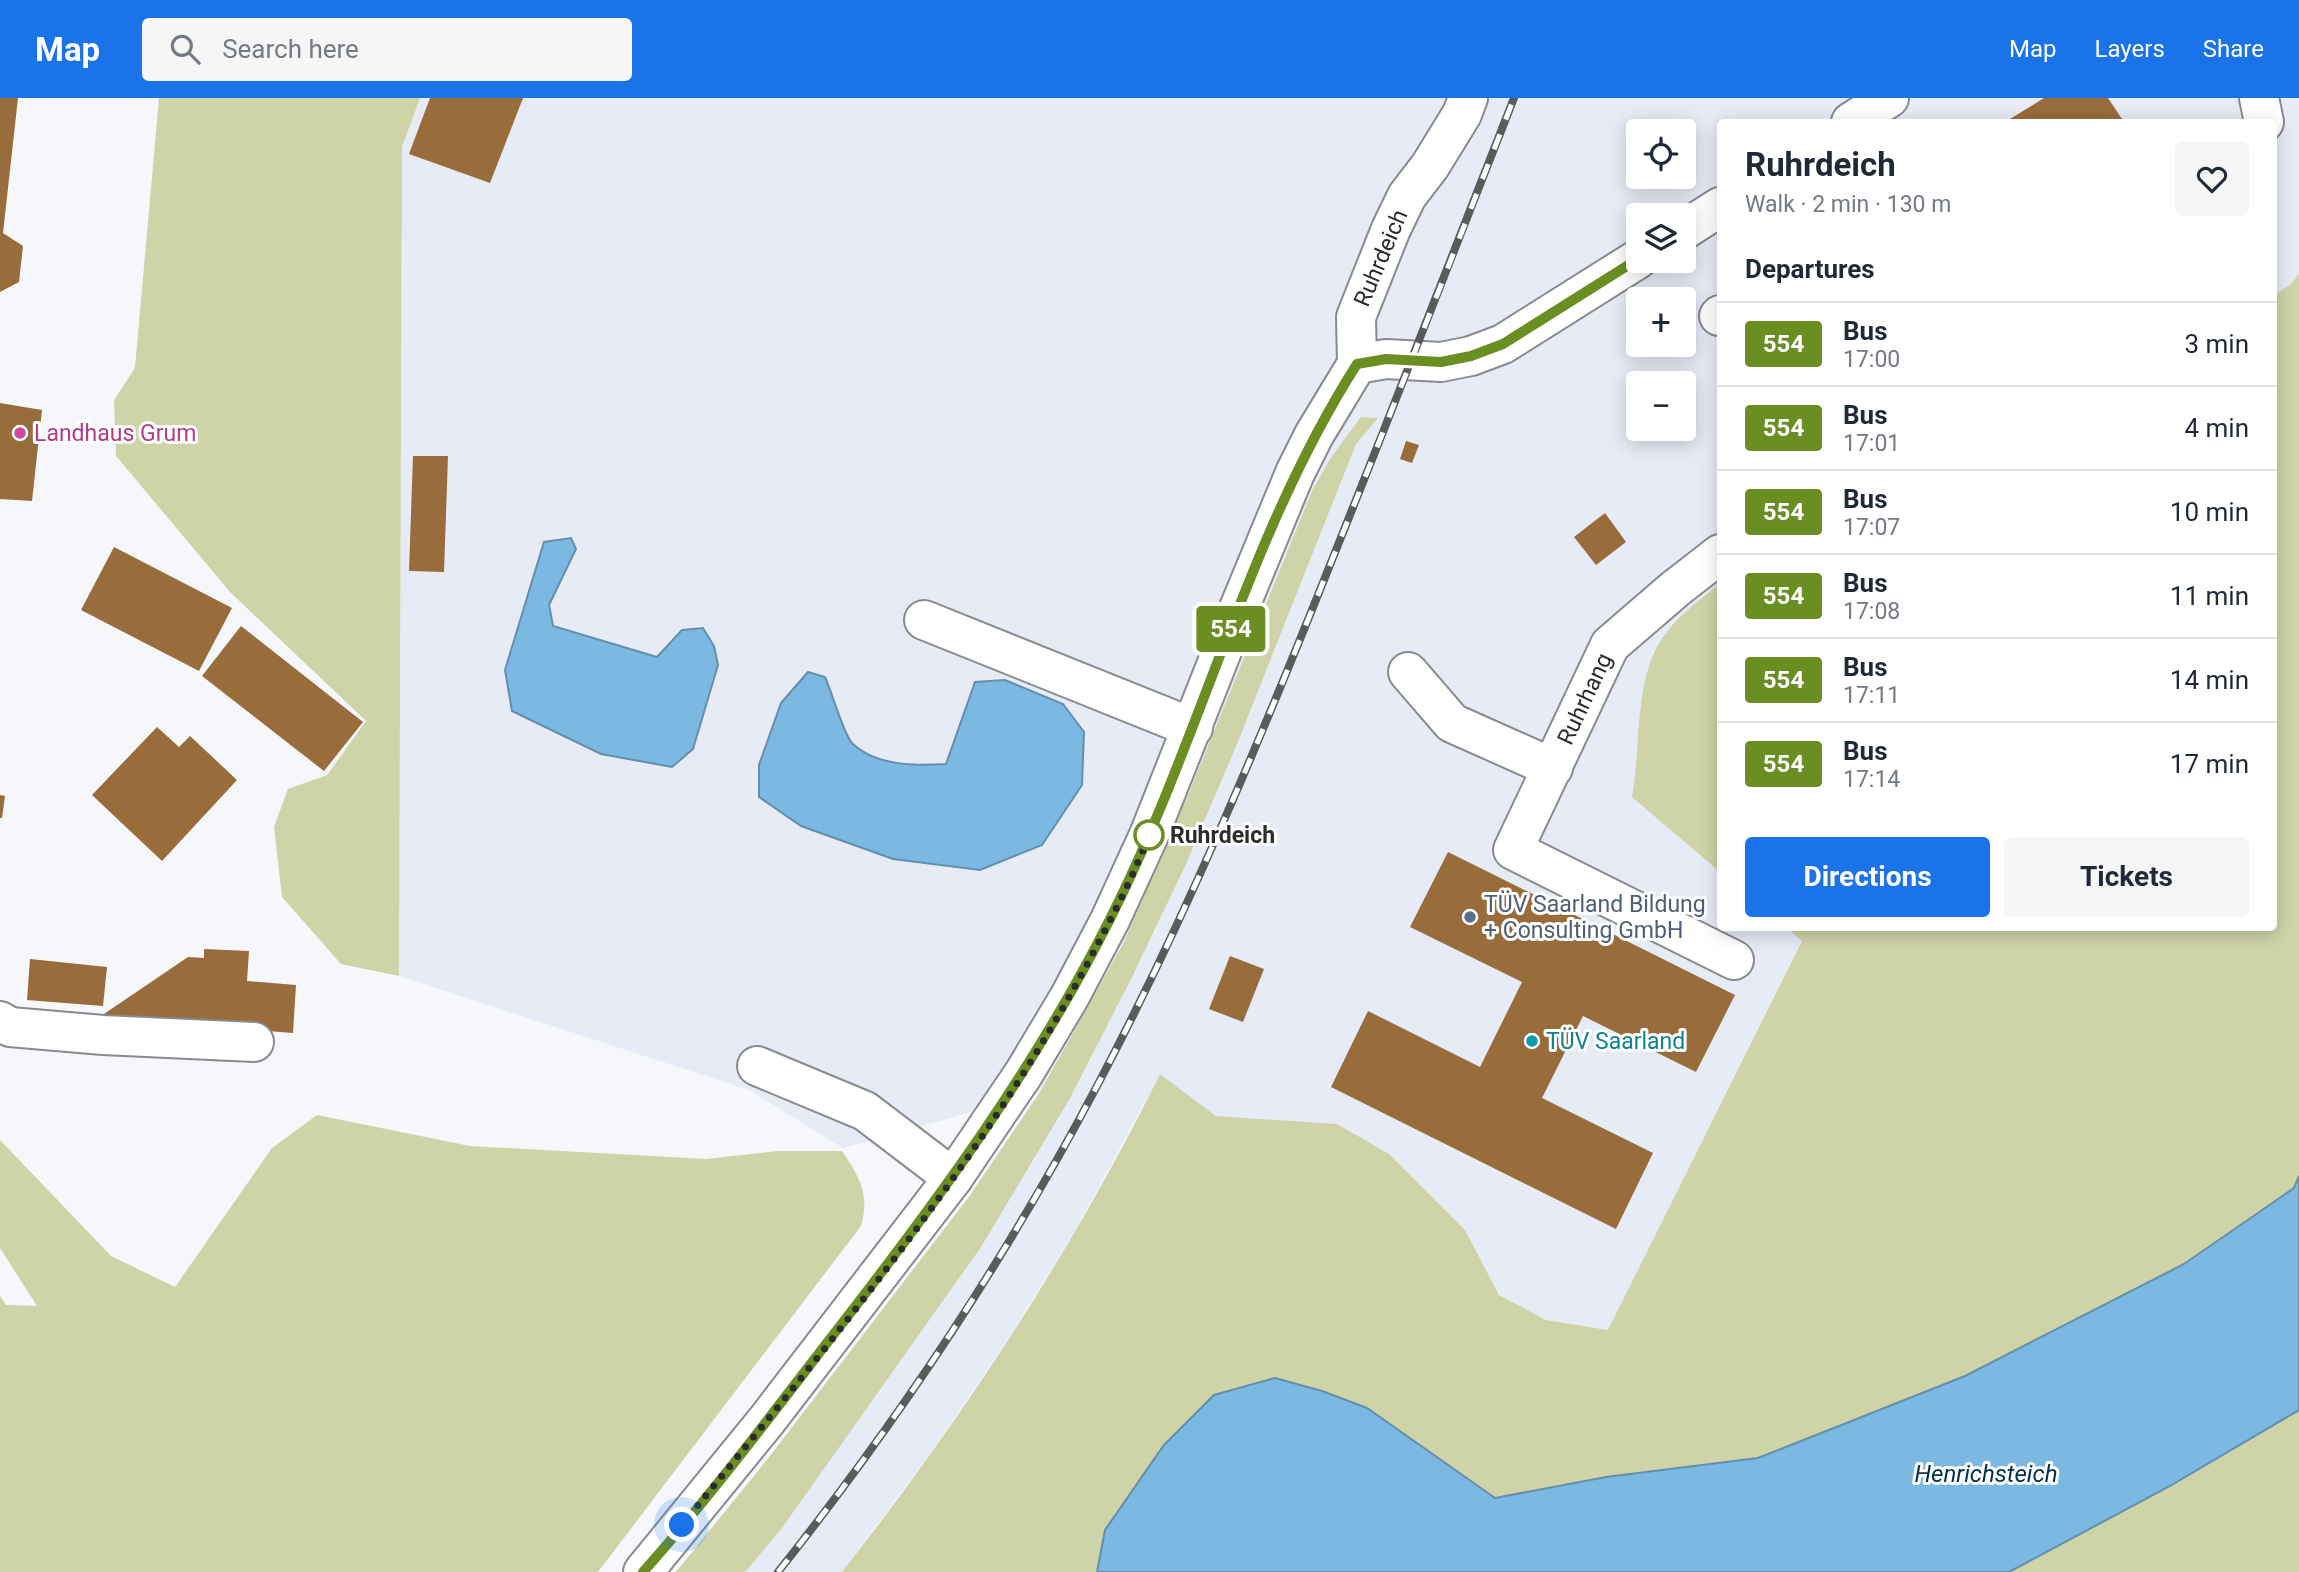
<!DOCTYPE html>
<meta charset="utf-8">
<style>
body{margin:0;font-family:Roboto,sans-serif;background:#f6f6f7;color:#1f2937;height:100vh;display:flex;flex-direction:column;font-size:26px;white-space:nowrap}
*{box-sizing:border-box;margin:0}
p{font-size:23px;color:#747a83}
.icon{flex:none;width:38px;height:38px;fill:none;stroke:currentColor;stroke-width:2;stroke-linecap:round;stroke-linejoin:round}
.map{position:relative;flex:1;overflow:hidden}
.side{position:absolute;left:1717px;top:21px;width:560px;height:812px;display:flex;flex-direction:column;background:#fff;border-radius:7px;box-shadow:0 4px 18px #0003}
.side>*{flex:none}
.badge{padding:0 14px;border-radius:5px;font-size:24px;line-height:46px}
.tools{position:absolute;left:1626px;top:21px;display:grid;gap:14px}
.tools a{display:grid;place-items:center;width:70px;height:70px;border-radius:7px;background:#fff;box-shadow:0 4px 18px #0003;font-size:35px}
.you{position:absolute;width:35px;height:35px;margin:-18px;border:5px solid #fff;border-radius:50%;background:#1a73e8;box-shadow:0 0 0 10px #1a73e833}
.map>.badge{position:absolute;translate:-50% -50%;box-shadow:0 0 0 4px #fff}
h2{padding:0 28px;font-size:26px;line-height:63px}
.round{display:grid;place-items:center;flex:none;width:74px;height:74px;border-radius:7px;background:#f6f6f7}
.overview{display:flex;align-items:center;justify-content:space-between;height:119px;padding:0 28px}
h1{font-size:33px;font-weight:700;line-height:52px}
.action{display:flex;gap:14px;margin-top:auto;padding:14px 28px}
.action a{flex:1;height:80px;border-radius:7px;background:#1a73e8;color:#fff;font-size:28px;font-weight:700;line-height:80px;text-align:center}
.action a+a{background:#f6f6f7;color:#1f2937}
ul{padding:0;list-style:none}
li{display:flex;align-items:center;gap:21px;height:84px;padding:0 28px;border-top:2px solid #e0e1e3}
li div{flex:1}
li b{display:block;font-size:26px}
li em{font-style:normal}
li .badge{min-width:77px;font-weight:700;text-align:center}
header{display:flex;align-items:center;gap:42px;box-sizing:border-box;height:98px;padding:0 35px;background:#1a73e8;color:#fff}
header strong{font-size:33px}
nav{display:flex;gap:38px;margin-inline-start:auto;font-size:24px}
.search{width:490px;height:63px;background:#f6f6f7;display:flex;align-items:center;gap:18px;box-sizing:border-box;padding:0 24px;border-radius:7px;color:#747a83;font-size:26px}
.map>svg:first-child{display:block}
.built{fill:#e7ebf6;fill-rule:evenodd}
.green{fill:#cfd3a8}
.water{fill:#7cb9e2;stroke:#648fac;stroke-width:2}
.building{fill:#996c3c}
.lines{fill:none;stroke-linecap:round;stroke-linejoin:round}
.minor-casing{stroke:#888a8d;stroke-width:42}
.minor{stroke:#fff;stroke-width:38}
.rail-casing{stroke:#595b5c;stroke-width:8}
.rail{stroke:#fff;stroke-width:5;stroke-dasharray:16;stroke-linecap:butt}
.line-casing{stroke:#fff;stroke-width:16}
.line{stroke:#6b8e23;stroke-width:10}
.walk{stroke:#2b2c2d;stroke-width:7;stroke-dasharray:0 12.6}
.hotel-dot{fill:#d1479c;stroke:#fff;stroke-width:2.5}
.stop-dot{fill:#fff;stroke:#6b8e23;stroke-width:3.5}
.service-dot{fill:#5c6f8a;stroke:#fff;stroke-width:2.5}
.culture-dot{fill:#0f9aa8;stroke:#fff;stroke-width:2.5}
.labels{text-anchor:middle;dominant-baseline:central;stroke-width:6;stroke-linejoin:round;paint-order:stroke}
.street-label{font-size:23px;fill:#2b2c2d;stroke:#fff}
.hotel-label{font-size:23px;fill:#b23c85;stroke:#fff;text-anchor:start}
.stop-label{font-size:23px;font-weight:bold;fill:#2b2c2d;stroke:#fff;text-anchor:start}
.service-label{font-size:23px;fill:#4e5e75;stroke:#fff;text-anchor:start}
.culture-label{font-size:23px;fill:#0d838f;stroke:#fff;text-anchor:start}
.water-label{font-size:24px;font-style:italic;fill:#00314c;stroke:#fff}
</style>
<header>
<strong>Map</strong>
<div class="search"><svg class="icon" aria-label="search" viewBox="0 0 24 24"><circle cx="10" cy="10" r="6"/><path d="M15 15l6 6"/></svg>Search here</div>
<nav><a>Map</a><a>Layers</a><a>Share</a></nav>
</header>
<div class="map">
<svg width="2299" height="1474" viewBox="0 0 2299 1474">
<rect width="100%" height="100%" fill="#f5f7fa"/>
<path class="built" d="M420,0h1879v754l-26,23v-753h-553v806h504l-615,402 -63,-10 -47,-25 -34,-65 -128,-106 -121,-8 -56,-42 -85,157 -68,109 -73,108 -92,124h-166l94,-116 198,-258 72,-105 -197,55 -94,-58 -350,-114 3,-829zM1638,33h46v46h-46zM1638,117h46v46h-46zM1638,201h46v46h-46zM1638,285h46v46h-46z"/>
<g class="green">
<path d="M159,0h261l-18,49 -3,829 -58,-12 -59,-67 -8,-70 14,-38 39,-14 39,-54 -136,-129 -114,-136 -2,-56 21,-32z"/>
<path d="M2299,176v1298h-1457c121,-154 231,-322 318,-498l56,42 121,8 52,30 76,76 34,65 47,25 62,10 194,-389 -15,-13h486v-632l18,-12z"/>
<path d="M1361,319l17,1 -22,26 -119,300 -51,120 -55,115 -62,121 -88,147 -199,281 -37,44h-69l94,-116 198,-258 72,-106 83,-148 65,-149 125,-306 19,-33z"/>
<path d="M1720,486v288l-88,-75c9,-49 2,-115 29,-157 15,-23 38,-40 59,-56z"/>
<path d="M317,1017l153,31 236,13 71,-8h65c18,27 28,43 19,75l-263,346h-598v-276l6,9 31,1 -37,-58v-108l111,116 64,31 97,-139z"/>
</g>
<g class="water">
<path d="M571,440l5,11 -27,56 4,21 104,31 25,-27 21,-2 11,18 4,19 -25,84 -21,18 -71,-13 -89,-43 -7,-41 39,-128z"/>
<path d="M808,574l17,5c6,13 19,58 27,66 23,23 64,23 94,21l29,-82 30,-2 58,24 21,28 -2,53 -40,60 -62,25 -87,-11 -92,-33 -42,-29v-32l22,-62z"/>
<path d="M2299,1078v234l-129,76 -161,86h-912l8,-42 59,-85 50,-50 61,-17 47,13 45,17 128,90 111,-21 152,-19 207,-82 219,-112 110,-76z"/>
</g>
<g class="building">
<path d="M0,0h18l-15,135 20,13 -4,36 -19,10z"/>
<path d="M430,0h93l-33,85 -81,-29z"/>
<path d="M2044,0h64l16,24h-119z"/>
<path d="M0,305l42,7 -10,91 -32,-2z"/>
<path d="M1406,343l13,4 -7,18 -12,-4z"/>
<path d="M413,358h35l-4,116 -35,-1z"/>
<path d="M1605,415l21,29 -30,23 -22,-28z"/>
<path d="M114,449l118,61 -33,63 -118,-61z"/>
<path d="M241,528l122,96 -39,49 -122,-95z"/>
<path d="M157,629l22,20 11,-11 47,44 -75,81 -70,-66z"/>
<path d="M0,697l5,1 -3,22h-2z"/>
<path d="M1448,754l287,143 -39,77 -113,-56 -41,82 111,55 -37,76 -285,-142 37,-76 112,56 42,-85 -112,-55z"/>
<path d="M204,851l45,2 -2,30 49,4 -3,48 -195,-15 90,-61 16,1z"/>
<path d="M1230,858l34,13 -21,53 -34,-13z"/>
<path d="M30,861l77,8 -4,39 -76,-6z"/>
</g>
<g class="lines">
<defs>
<g id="minor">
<path d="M2259,0l5,24"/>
<path d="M1851,24l38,-24"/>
<path d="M1684,132l36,-23"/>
<path d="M1719,218l1,-1"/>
<path d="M1357,266l29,-5 55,3 30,-6 32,-12 135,-85"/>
<path d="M1720,456l-45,35 -65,56 -97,205 221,110"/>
<path d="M924,522l269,108"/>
<path d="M1408,574l44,51 101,45"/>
<path d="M0,923l10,6 93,8 151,7"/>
<path d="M757,968l108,45 88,67"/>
<path d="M643,1474l124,-152 186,-242 71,-105 46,-77 40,-76 39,-85 88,-222 58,-140 19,-38 43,-71 -1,-47 35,-88 16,-33 23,-30 32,-52 6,-16"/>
</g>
</defs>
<use href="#minor" class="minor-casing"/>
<use href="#minor" class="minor"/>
<defs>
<path id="rail" d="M778,1474c120,-151 229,-315 319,-486 88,-167 161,-341 231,-516 63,-157 125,-315 186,-472"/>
</defs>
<use href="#rail" class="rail-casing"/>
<use href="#rail" class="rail"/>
</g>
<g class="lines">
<defs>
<path id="line" d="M643,1474c66,-74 126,-154 187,-233 103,-132 203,-267 279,-418 92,-181 138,-385 248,-557l29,-5 55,3 30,-6 32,-12 135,-85"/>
</defs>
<use href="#line" class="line-casing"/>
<use href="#line" class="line"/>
<path class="walk" d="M682,1427c142,-175 296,-358 403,-557 23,-43 47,-88 64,-133"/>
</g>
<circle class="hotel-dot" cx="20" cy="335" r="7"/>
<circle class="stop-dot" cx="1149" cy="737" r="14"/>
<circle class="service-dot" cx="1470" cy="819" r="7"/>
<circle class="culture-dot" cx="1532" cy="943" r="7"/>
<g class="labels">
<g class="street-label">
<text transform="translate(1381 160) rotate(-67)">Ruhrdeich</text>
<text transform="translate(1585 601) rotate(-65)">Ruhrhang</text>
</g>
<g class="hotel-label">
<text x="34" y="335">Landhaus Grum</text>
</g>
<g class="stop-label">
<text x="1170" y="737">Ruhrdeich</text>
</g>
<g class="service-label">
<text x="1484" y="806">TÜV Saarland Bildung<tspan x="1484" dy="26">+ Consulting GmbH</tspan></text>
</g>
<g class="culture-label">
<text x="1546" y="943">TÜV Saarland</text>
</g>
<g class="water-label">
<text x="1986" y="1376">Henrichsteich</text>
</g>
</g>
</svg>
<div class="tools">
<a><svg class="icon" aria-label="locate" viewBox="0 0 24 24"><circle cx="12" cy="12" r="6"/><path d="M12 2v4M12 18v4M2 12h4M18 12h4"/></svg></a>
<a><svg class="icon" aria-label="layers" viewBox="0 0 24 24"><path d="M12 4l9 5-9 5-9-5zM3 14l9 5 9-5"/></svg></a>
<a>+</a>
<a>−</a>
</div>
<div class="you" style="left:682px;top:1427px"></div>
<b class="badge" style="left:1231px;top:531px;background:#6b8e23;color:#fff">554</b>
<section class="side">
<div class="overview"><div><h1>Ruhrdeich</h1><p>Walk · 2 min · 130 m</p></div><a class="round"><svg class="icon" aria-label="heart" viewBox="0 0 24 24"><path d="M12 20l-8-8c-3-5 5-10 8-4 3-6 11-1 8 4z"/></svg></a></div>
<h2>Departures</h2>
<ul>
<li><span class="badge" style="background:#6b8e23;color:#fff">554</span><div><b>Bus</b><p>17:00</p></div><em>3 min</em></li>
<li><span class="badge" style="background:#6b8e23;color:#fff">554</span><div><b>Bus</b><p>17:01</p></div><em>4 min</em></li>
<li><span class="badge" style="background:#6b8e23;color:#fff">554</span><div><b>Bus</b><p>17:07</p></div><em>10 min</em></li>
<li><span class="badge" style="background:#6b8e23;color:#fff">554</span><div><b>Bus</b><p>17:08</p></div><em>11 min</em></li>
<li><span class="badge" style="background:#6b8e23;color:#fff">554</span><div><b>Bus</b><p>17:11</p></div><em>14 min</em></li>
<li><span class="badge" style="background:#6b8e23;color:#fff">554</span><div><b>Bus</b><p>17:14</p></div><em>17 min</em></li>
</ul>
<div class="action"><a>Directions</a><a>Tickets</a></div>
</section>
</div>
